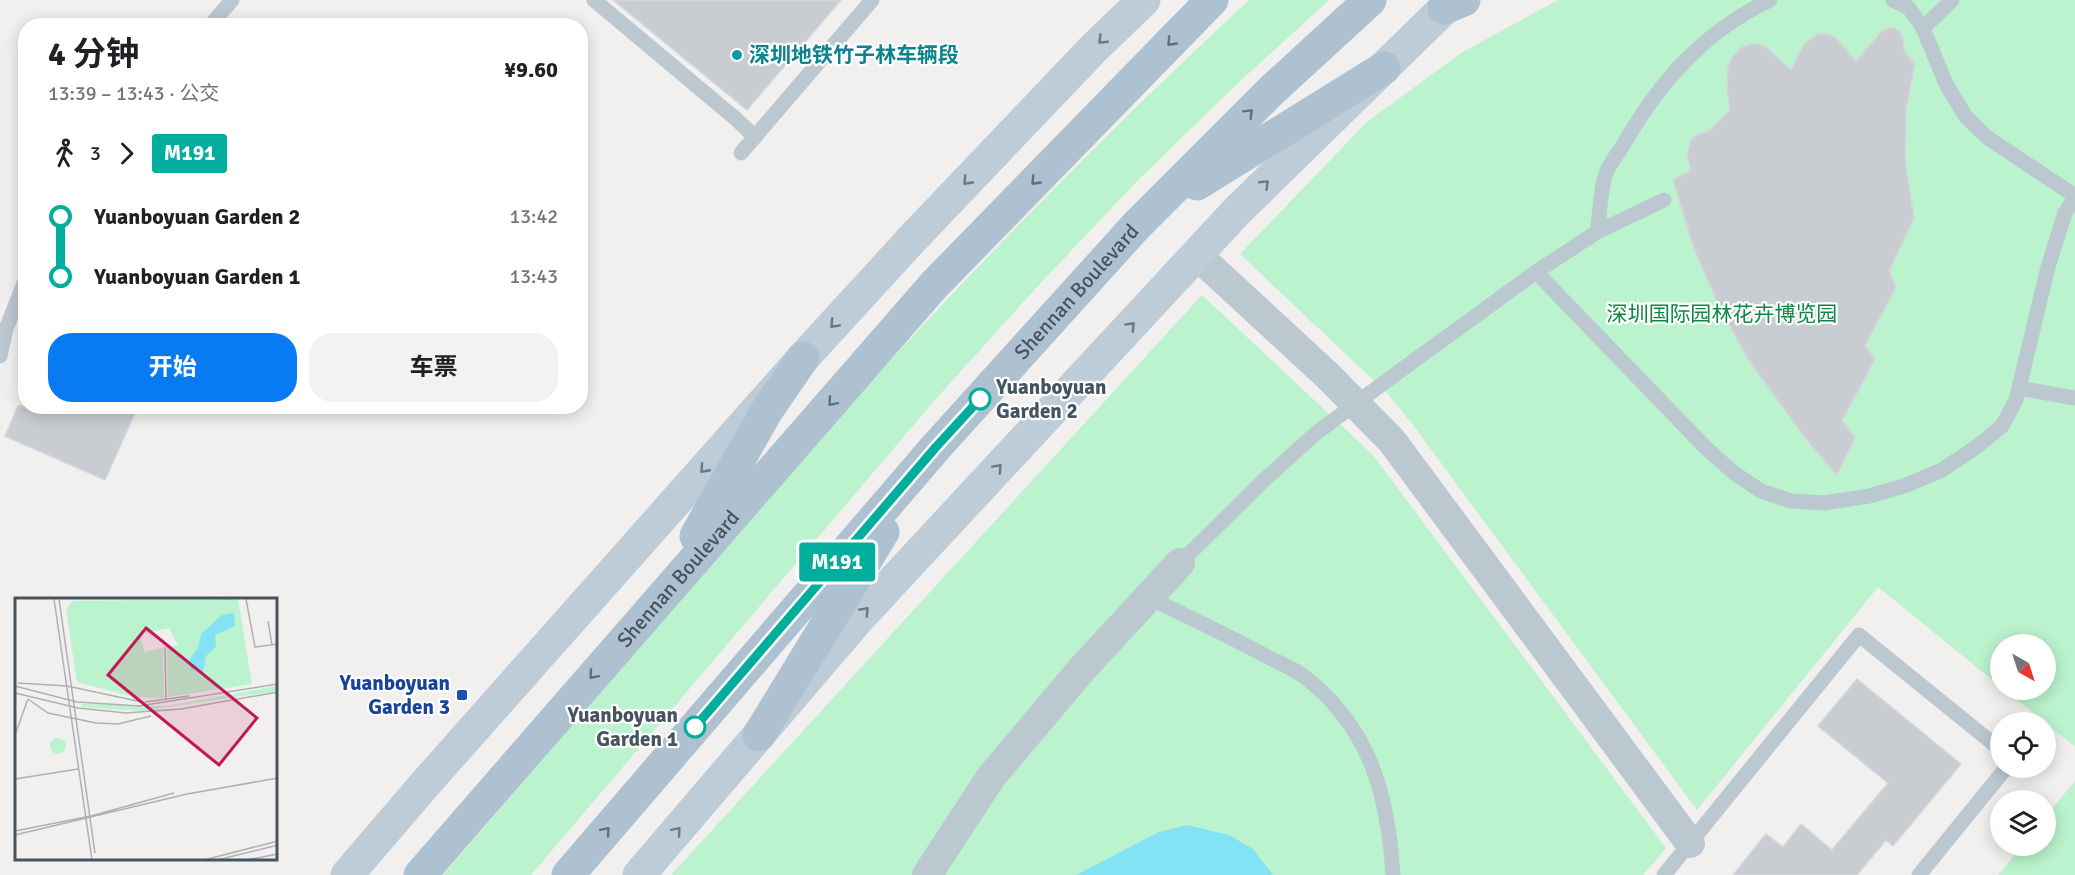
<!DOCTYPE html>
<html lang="zh">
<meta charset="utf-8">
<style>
body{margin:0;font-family:Signika,"Noto Sans SC",sans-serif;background:#f2f2f2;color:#202124;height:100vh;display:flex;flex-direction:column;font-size:22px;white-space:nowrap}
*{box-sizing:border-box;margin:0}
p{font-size:20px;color:#757577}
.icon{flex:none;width:33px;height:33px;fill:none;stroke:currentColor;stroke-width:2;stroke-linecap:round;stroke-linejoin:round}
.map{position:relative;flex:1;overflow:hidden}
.drawer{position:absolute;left:18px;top:18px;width:570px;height:396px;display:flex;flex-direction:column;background:#fff;border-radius:24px;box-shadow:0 3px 15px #0003}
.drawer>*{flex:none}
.badge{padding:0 12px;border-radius:4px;font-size:21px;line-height:39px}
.needle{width:39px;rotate:141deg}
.buttons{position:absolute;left:1990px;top:634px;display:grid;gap:12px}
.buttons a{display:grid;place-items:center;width:66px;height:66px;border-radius:50%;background:#fff;box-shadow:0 3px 15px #0003;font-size:30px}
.map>.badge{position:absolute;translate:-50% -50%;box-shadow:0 0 0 3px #fff}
.legs{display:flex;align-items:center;gap:9px;height:66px;padding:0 30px;font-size:20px}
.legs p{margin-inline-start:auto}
.headline{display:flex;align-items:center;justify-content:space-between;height:102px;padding:0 30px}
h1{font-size:33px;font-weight:700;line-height:45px}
.button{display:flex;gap:12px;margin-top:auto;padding:12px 30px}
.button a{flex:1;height:69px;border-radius:24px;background:#087bf3;color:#fff;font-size:24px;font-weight:700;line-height:69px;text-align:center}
.button a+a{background:#f2f2f2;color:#202124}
ul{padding:0 30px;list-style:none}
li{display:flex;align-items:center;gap:21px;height:60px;font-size:22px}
li i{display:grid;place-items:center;width:9px;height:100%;margin:0 8px;background:currentColor}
li i::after{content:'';width:15px;height:15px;margin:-8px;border:4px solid;border-radius:50%;background:#fff}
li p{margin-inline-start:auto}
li:first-child i{background:linear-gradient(#0000 50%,currentColor 0)}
li:last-child i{background:linear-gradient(currentColor 50%,#0000 0)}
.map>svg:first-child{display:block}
.green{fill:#baf3cd}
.water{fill:#83e3f4}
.building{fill:#c9cdd2;stroke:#d3d6dc;stroke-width:1.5}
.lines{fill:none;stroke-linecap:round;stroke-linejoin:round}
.lane{stroke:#bcc8d0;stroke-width:15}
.street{stroke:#bcc8d0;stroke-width:30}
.secondary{stroke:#beccd8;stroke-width:33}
.primary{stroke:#adc1d1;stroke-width:33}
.lane-bridge{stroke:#bcc8d0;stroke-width:15}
.oneway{stroke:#6a7883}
.oneway2{stroke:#606f7c}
.line-1-casing{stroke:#fff;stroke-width:14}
.line-1{stroke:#01ad9c;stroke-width:9}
.culture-dot{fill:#0f9aa8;stroke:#fff;stroke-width:2}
.stop-1-dot{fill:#fff;stroke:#01ad9c;stroke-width:3}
.transit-dot{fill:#1a4fb4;stroke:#fff;stroke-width:2}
.labels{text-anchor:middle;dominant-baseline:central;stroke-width:4.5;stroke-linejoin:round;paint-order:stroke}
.culture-label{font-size:21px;font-weight:bold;fill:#0d838f;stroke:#fff;text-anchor:start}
.street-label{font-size:21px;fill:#46545f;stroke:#fff}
.park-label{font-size:21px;fill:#0e8845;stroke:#fff}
.stop-label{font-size:21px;font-weight:bold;fill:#46545f;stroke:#fff;text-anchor:start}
.transit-label{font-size:21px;font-weight:bold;fill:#164399;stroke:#fff;text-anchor:end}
.inset-road{fill:none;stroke:#adb1b5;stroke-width:1.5}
.view{fill:#c2185b;fill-opacity:0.15;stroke:#c2185b;stroke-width:3}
.inset-edge{fill:none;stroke:#46545f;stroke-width:3}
</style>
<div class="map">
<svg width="2075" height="875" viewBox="0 0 2075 875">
<rect width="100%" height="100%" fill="#f2efef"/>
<g class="green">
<path d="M1249,0h80l-93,85 -97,94 -103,109 -102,113 -403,474h-88c149,-172 294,-347 448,-515 114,-124 234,-245 358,-360z"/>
<path d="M1558,0h517v747l-70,-57h41v-45h-45v42l-123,-100 -181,223 -284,-385 -25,-31 -148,-140 127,-132 94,-69z"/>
<path d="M1202,295l171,160 293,393 -23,27h-972z"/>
<path d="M2075,781v94h-77l24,-29h24v-30z"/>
</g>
<path class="water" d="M1187,825l42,10 24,14 20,26h-197l83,-43z"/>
<g class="building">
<path d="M613,0h228l-94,110z"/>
<path d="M1888,28h6l5,3 3,5 3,16 10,12 -9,45 -1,51 9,58 -25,53 7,16 -31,59 10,13 -33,62 13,16 -18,38 -32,-37 -57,-79 -26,-47 -28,-63 -21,-69 18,-10 -4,-15 4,-15 5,-5 13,-4 21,-21 -3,-19 1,-25 5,-10 8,-8 9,-4h9l7,3 25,23 13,-26 14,-10h10l7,3 21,24 25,-29z"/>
<path d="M18,406h120l-33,74 -100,-44z"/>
<path d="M1857,679l104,85 -68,82 -7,-6 -29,35h-124l33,-41 17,13 18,-23 31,26 56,-67 -70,-57z"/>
</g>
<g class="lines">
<g class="lane">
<path d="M594,0l142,119 19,18"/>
<path d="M1893,0l16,8 14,20 23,56 20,33 22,21 87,58"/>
<path d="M210,26l22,-26"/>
<path d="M1923,28l29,-28"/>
<path d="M741,153l131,-153"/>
<path d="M1597,232c3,-17 3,-42 9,-59 4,-10 13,-21 19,-31 36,-62 80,-111 145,-142"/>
<path d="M1536,272l169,175 29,26 27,18 30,10 34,2 44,-7 35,-10 38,-16 33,-22 27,-22 14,-26 32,-133 17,-54 10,-16"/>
<path d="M0,356l6,-27 20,-51"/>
<path d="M1393,376l143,-104 61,-40 67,-32"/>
<path d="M2019,388l56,10"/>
<path d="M1180,563l84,-83 51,-46"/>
<path d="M1148,597c40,20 79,38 118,59 13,7 29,13 40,22 65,51 82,118 87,197"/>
<path d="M1664,875l195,-240 142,115"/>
<path d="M1919,875l87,-107"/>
</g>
<g class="street">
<path d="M1197,255l130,120 65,66 298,402"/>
<path d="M927,875l64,-98 91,-108 98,-106"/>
</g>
<g class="secondary">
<path d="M347,875l78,-91 378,-426 109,-119 182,-191 50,-48"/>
<path d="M639,875l219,-256 379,-408 216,-211"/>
</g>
<g class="primary">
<path d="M1444,8l20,-8"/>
<path d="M1197,184l187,-116"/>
<path d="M696,536l70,-124 37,-54"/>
<path d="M759,735l124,-203"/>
<path id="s1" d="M420,875l514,-590 278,-285"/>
<path id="s2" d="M568,875l368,-428 200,-221 136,-136 98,-90"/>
</g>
<path class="lane-bridge" d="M1315,434l78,-58"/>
</g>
<defs><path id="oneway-chevron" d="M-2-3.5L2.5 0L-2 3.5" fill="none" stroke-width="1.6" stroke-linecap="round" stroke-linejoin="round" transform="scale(1.5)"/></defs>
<g class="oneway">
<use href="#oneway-chevron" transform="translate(1102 40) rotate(136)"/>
<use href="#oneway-chevron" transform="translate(967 181) rotate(134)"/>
<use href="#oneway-chevron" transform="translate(1265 184) rotate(-44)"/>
<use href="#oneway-chevron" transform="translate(834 324) rotate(133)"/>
<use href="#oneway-chevron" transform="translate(1131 326) rotate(-47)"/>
<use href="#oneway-chevron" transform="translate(998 468) rotate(-47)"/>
<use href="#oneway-chevron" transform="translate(704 469) rotate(132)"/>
<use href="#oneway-chevron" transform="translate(865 611) rotate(-47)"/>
<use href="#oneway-chevron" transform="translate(677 831) rotate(-49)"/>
</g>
<g class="oneway2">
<use href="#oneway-chevron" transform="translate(1171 42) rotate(134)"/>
<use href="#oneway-chevron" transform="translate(1249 113) rotate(-45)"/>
<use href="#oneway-chevron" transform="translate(1035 181) rotate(134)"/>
<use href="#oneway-chevron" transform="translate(832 402) rotate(131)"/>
<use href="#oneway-chevron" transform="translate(593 675) rotate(131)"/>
<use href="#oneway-chevron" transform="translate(606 831) rotate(-49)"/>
</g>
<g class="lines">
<defs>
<path id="line-1" d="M695,727l241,-280 44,-48"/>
</defs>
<use href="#line-1" class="line-1-casing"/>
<use href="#line-1" class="line-1"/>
</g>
<circle class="culture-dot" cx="737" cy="55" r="6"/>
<g class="stop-1-dot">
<circle cx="980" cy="399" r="10"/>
<circle cx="695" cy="727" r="10"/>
</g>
<rect class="transit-dot" x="456" y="689" width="12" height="12" rx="3"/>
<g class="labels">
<g class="culture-label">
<text x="749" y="55">深圳地铁竹子林车辆段</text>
</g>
<g class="street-label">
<text stroke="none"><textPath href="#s2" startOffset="774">Shennan Boulevard</textPath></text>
<text stroke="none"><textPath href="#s1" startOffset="393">Shennan Boulevard</textPath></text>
</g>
<g class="park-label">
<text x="1722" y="314">深圳国际园林花卉博览园</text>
</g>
<g class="stop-label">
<text x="996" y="387">Yuanboyuan<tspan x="996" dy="24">Garden 2</tspan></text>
<text x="678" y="715" text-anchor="end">Yuanboyuan<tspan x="678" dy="24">Garden 1</tspan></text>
</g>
<g class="transit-label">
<text x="450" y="683">Yuanboyuan<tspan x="450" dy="24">Garden 3</tspan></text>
</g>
</g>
<g transform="translate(15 598)">
<rect width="262" height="262" fill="#f2efef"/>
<path d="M223,1l14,85 -84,13 -1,-49 11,-3 -9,-17 -29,6 4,18 19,-4 1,50 -30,-1 -57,-15 -11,-72 6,-9zM262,88v5l-135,20 -60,-4 -1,-3 85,2zM35 148a8 8 0 1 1 16 0a8 8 0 1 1-16 0Z" fill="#baf3cd"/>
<path d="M219,15l1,13 -20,9 1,12 -10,9 -3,16 -12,-3 -1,-11 8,-10 3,-14 21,-19z" fill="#83e3f4"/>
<path class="inset-road" d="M39,1l38,261M44,1l36,254M231,1l9,48 23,-3M253,23l4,24M150,49l1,52M3,85l49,3 75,16M0,88l62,16 62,4 139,-22M0,95l63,15 48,5 55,-4 97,-17M13,101l20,14 48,10 22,1 33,-8M130,104l44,-6M0,137l13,-36M0,181l63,-10M0,233l76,-15 83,-23M0,237l172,-41 91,-16M189,262l74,-19M202,262l61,-15M231,262l32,-6"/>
<path class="view" d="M131,30l111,90 -38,47 -111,-90z"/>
<rect width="262" height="262" class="inset-edge"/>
</g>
</svg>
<div class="buttons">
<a><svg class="needle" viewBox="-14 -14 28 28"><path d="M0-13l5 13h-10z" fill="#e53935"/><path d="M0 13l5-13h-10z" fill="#757577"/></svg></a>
<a><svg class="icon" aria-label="locate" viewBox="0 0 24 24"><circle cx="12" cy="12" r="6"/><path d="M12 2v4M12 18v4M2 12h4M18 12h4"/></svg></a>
<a><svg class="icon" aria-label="layers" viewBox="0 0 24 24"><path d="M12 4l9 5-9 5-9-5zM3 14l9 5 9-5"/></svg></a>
</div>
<b class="badge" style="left:837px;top:562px;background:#01ad9c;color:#fff">M191</b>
<section class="drawer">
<div class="headline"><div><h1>4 分钟</h1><p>13:39 – 13:43 · 公交</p></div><b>¥9.60</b></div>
<div class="legs"><svg class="icon" aria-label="walk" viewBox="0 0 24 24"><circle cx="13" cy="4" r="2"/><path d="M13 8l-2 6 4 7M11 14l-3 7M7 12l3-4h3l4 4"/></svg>3<svg class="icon" aria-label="forward" viewBox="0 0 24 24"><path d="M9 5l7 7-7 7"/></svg><b class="badge" style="background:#01ad9c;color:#fff">M191</b></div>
<ul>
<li><i style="color:#01ad9c"></i><b>Yuanboyuan Garden 2</b><p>13:42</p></li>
<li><i style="color:#01ad9c"></i><b>Yuanboyuan Garden 1</b><p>13:43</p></li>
</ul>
<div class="button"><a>开始</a><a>车票</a></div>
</section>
</div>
